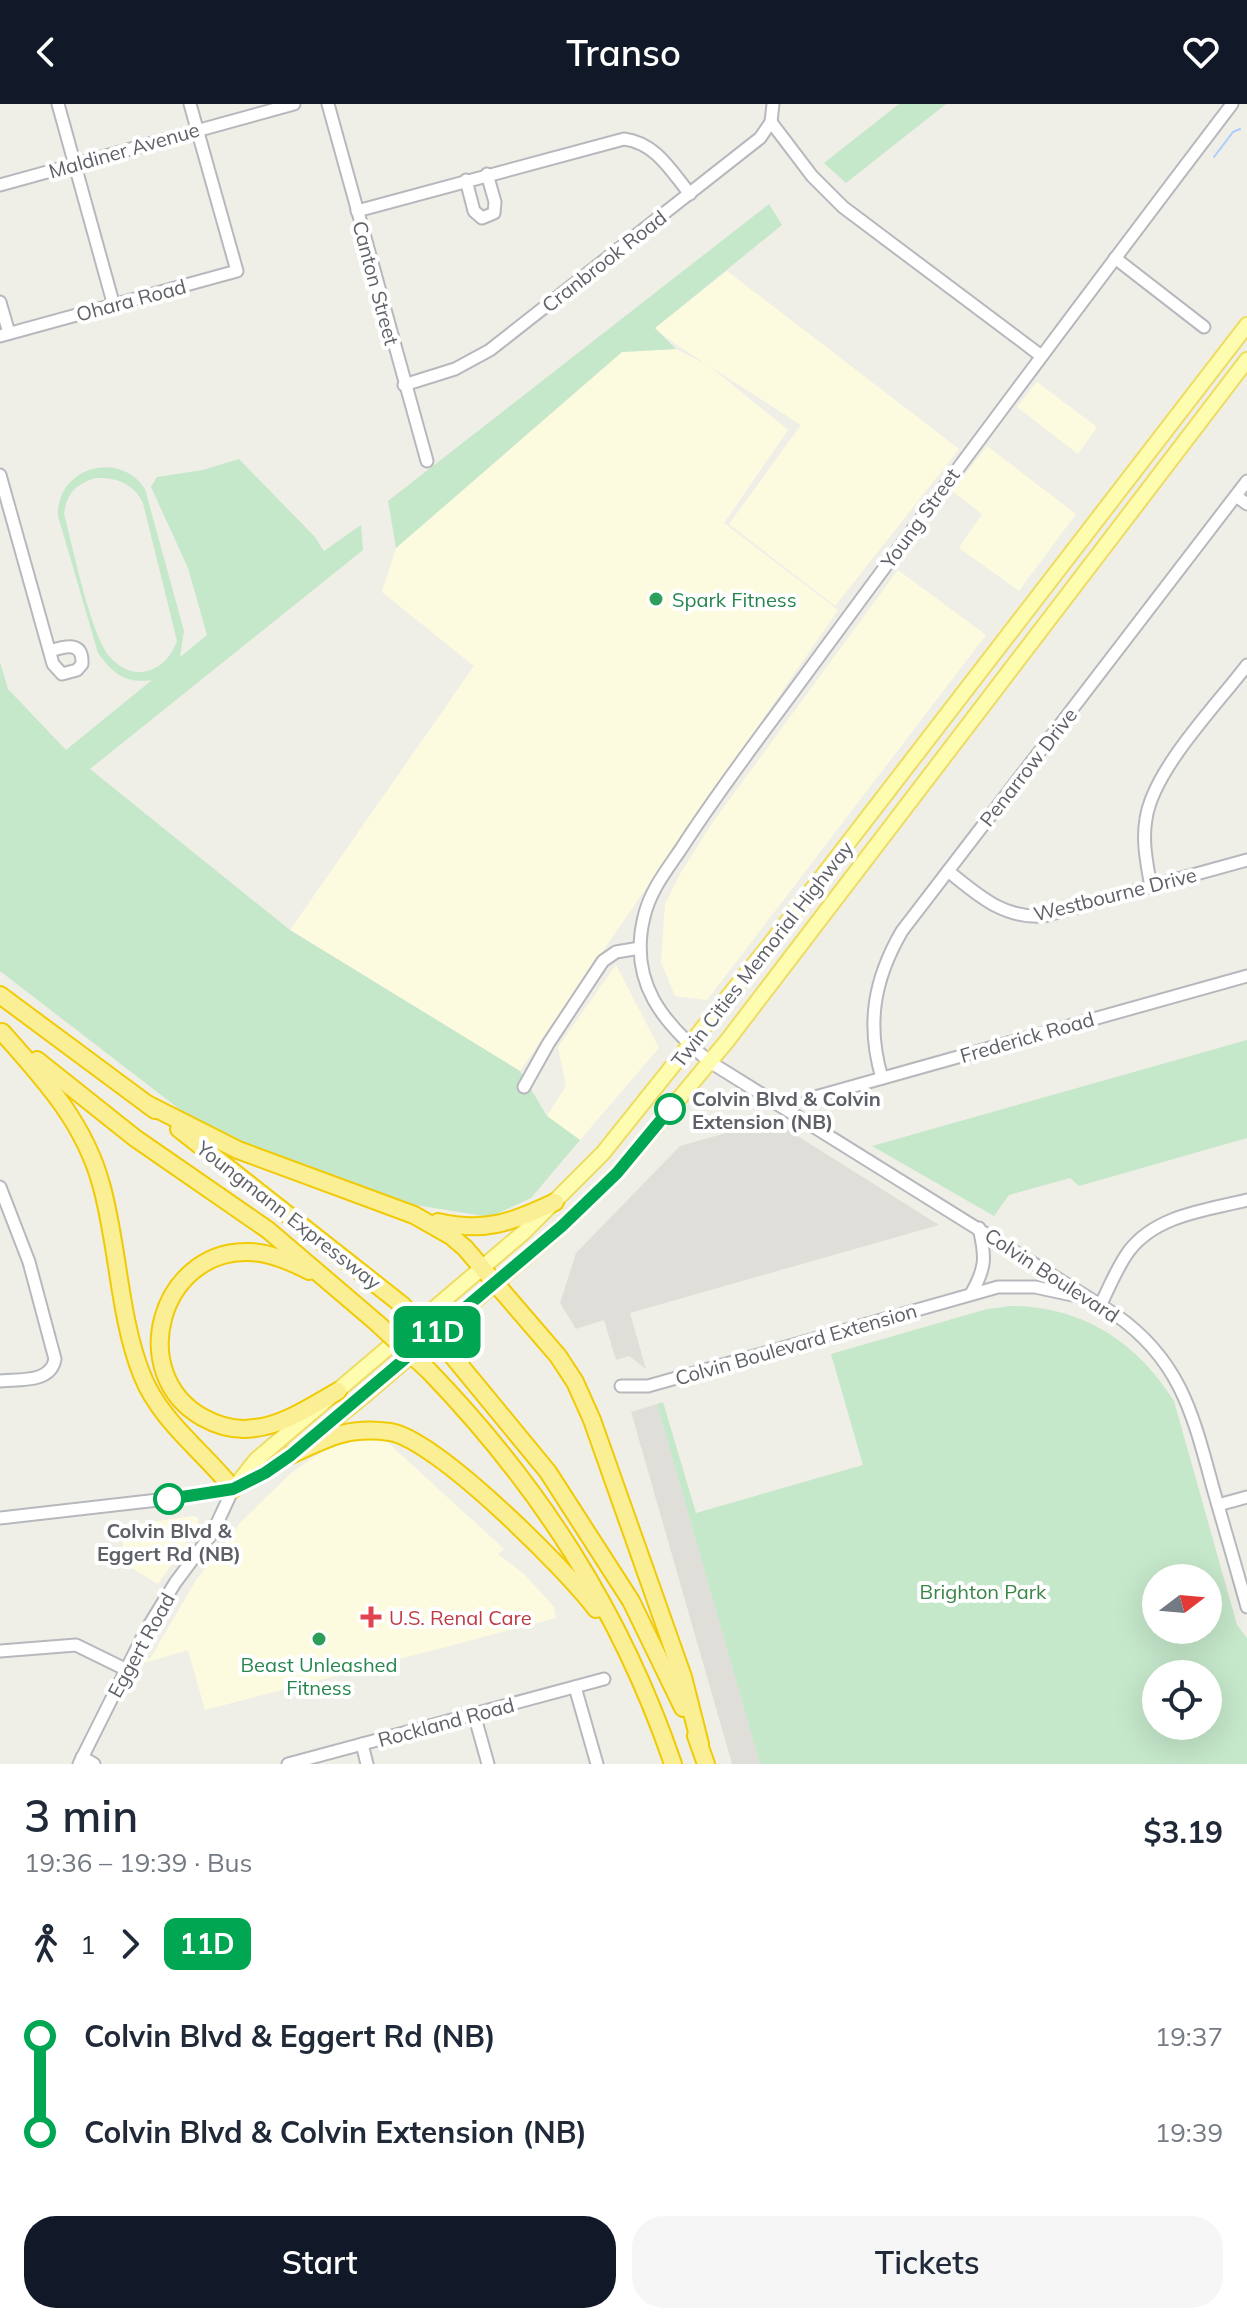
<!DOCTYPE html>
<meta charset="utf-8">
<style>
body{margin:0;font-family:Mulish,sans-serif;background:#f6f6f7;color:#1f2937;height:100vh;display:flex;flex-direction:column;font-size:30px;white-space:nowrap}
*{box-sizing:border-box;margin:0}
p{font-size:26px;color:#747a83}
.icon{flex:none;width:44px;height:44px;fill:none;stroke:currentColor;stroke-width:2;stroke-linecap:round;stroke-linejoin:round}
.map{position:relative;height:1660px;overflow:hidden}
.sheet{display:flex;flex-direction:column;background:#fff;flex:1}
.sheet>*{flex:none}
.badge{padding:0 16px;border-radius:12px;font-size:28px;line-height:52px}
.needle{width:52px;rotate:74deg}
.tools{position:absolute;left:1142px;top:1460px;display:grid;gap:16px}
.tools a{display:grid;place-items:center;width:80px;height:80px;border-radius:50%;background:#fff;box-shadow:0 8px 32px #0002;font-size:40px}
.map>.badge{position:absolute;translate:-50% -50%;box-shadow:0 0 0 4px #fff}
.legs{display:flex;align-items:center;gap:12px;height:88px;padding:0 24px;font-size:26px}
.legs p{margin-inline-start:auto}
.overview{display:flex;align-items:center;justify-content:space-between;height:136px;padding:0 24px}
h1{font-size:44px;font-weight:600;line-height:60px}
.action{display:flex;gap:16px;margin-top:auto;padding:16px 24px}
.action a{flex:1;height:92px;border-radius:32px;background:#111827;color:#fff;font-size:32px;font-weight:600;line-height:92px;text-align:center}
.action a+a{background:#f6f6f7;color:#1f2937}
ul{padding:0 24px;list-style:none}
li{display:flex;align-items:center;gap:28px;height:96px;font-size:30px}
li i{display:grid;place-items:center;width:12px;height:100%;margin:0 10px;background:currentColor}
li i::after{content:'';width:20px;height:20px;margin:-10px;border:6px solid;border-radius:50%;background:#fff}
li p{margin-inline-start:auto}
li:first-child i{background:linear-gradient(#0000 50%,currentColor 0)}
li:last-child i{background:linear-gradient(currentColor 50%,#0000 0)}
header{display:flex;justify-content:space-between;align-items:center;height:104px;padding:0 24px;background:#111827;color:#fff;font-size:36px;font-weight:600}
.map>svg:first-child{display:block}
.commercial{fill:#fdfbdf}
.industrial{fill:#dfded9}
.green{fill:#c5e7ca;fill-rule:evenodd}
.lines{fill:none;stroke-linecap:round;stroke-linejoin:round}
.stream{stroke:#aacdfd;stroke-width:2}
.minor-casing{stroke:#b7b8bd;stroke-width:15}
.major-casing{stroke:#eedc62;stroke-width:18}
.highway-casing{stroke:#f1ca06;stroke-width:20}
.minor{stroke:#fff;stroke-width:11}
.major{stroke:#fdfcaf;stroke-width:14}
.highway{stroke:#faef94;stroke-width:16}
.highway-bridge-casing{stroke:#f1ca06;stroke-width:20;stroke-linecap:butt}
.highway-bridge{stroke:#faef94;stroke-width:16}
.line-1-casing{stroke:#fff;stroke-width:18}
.line-1{stroke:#00a651;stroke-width:12}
.leisure-dot{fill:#2e9e5b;stroke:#fff;stroke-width:3}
.stop-1-dot{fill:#fff;stroke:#00a651;stroke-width:4}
.health-dot{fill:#e0444e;stroke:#fff;stroke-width:3}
.labels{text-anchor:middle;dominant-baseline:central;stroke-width:8;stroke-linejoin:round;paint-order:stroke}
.street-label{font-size:20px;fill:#5e6167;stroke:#fff}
.leisure-label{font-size:20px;fill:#27864d;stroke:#fff;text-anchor:start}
.stop-label{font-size:20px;font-weight:bold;fill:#5e6167;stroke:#fff;text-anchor:start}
.park-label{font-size:20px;fill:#388546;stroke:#fff}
.health-label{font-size:20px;fill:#be3a42;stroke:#fff;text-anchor:start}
</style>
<header><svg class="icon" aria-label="back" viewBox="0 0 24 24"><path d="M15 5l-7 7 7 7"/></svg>Transo<svg class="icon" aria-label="heart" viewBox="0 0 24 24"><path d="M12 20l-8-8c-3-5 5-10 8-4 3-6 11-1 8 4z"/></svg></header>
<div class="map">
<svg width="1247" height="1660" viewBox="0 0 1247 1660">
<rect width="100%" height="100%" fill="#f0efe7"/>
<g class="commercial">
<path d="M727,167l232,178 -124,157 -106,-82 72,-99 -93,-60 80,65 -64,93 114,87 -318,461 -230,-141 184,-264 -92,-74 14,-44 226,-196 54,-3 31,16 -53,-36z"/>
<path d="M1037,278l60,45 -19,27 -61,-47z"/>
<path d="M987,342l89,68 -57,77 -60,-43 23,-34 -30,-23z"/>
<path d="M898,466l88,65 -279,365 -32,-4 -14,-34 4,-58 15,-30 33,-52z"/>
<path d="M616,861l43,83 -79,92 -33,-24 19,-30 -8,-39z"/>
<path d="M363,1334l23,3 118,108 -6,5 27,21 29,32 2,11 -351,92 -17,-60 -44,13 2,-5 4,1 45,-77 45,-59 50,-49 38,-27z"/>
<path d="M194,1412l4,2v7l-40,59 -33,-20 -4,-38z"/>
</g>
<g class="industrial">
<path d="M772,1016l167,105 -309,88 16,56 -17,-13 -13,4 -12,-40 -28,9 -16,-26 16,-50 104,-107z"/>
<path d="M657,1300l103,360h-28l-101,-352z"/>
</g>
<g class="green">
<path d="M899,0h47l-100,79 -22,-20z"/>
<path d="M769,100l13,21 -127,103 21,21 -54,3 -226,196 -8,-47z"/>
<path d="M239,355l76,78 9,14 37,-26 2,25 -273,219 200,161 230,141 27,45 33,24 -49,58 -41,19 -87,-14 -138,-49 -65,-29 -200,-154v-309l8,27 58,61 86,-70c-26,4 -39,-6 -54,-27l-40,-137c-2,-48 61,-67 87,-27l39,142 -4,26 27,-22 -19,-67 -37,-81 6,-10 46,-7zM95,374c20,-1 39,5 48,25l34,138c-5,14 -14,25 -29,30 -15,4 -29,-3 -39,-15 -19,-24 -36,-109 -45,-142 3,-21 11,-29 31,-36z"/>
<path d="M1247,936v98l-168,48 -9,-8 -61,17 -15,21 -122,-70z"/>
<path d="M1011,1202c71,0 126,36 163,95l63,224 10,13v126h-487l-103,-360 6,-2 33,111 167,-48 -32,-111 156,-45zM1156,1474h52v52h-52zM1156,1570h52v52h-52z"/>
</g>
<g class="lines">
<path class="stream" d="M1214,53l19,-25 7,-3"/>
<defs>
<g id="minor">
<path d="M58,0l56,202"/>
<path d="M328,0l99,357"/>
<path d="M1232,0c-149,196 -296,393 -442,592 -37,50 -75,100 -109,153 -15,22 -31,42 -37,68 -16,65 19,106 66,145l406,253c65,46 77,100 97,173 11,39 23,79 34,119"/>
<path d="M771,18l41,54 31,31 197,148"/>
<path d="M466,76l8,31 8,7 12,-5 1,-11 -8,-28"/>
<path d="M0,81l294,-81"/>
<path d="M357,107l267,-72c32,4 47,32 66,55"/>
<path d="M1115,154l89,69"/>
<path d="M0,198l9,31"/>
<path d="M0,232l237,-65 -47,-167"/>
<path d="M404,281l51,-16 35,-19 270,-212 11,-16 2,-18"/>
<path d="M0,371l53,189 9,10 15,-4 5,-6c1,-23 -16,-18 -32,-13"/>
<path d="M1236,392l11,8"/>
<path d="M948,767c30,24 55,48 96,45l203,-56"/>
<path d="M1151,783c-4,-23 -9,-45 -5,-68 7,-49 70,-113 101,-154"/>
<path d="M882,974c-16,-54 -8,-99 20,-147l345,-450"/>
<path d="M524,983l24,-43 55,-83 13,-9 24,-4"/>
<path d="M808,995l439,-123"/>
<path d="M0,1083l29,75 26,97c-4,24 -35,20 -55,22"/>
<path d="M971,1190c15,-26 15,-37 8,-66"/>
<path d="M1097,1200l3,2c9,-18 17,-39 29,-55 27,-36 78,-41 118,-51"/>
<path d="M621,1282h27l350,-99h37l42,9"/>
<path d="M1218,1401l29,-8"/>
<path d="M0,1414l193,-22 40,-7"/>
<path d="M0,1547l76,-6 49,24"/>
<path d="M575,1583l22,77"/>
<path d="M474,1610l14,50"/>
<path d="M362,1640l5,20"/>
<path d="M82,1653l12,7"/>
<path d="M79,1660l66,-132 30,-49 38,-51 20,-43"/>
<path d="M288,1660l316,-85"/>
</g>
<g id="major">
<path d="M240,1381l51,-30 74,-60 197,-169 55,-53 110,-132 520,-681"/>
<path d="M233,1385l23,-29 267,-227 80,-80 168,-210 476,-618"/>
</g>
<g id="highway">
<path d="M0,891l155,115"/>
<path d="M2,928c41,46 82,90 99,152 17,59 18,135 41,191 18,46 61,76 91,114"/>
<path d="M37,956l98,78 133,92 109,93"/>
<path d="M147,1000l91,46 176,65 37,21 14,12 93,108 17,26 17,38 91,257 17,67"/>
<path d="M179,1025l222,175"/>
<path d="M438,1118c47,11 75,0 117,-20"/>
<path d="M309,1167c-19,-10 -43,-20 -64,-19 -85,1 -119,121 -43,165 16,9 34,14 53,11 29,-3 58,-23 83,-37"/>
<path d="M450,1249l98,119 83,129 52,107"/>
<path d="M429,1267c111,115 192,241 244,393"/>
<path d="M291,1351c36,-17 57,-29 99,-23 46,7 176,137 206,177"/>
<path d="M696,1632l10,28"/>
</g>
</defs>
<use href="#minor" class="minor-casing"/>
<use href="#major" class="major-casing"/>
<use href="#highway" class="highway-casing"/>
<use href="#minor" class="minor"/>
<use href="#major" class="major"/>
<use href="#highway" class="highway"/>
<defs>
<g id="highway-bridge">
<path d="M401,1200l49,49"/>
<path d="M377,1219l52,48"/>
</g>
</defs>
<use href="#highway-bridge" class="highway-bridge-casing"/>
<use href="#highway-bridge" class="highway-bridge"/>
</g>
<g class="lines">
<defs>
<path id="line-1" d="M169,1395l64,-10 32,-16 26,-18 271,-229 55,-53 53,-64"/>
</defs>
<use href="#line-1" class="line-1-casing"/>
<use href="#line-1" class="line-1"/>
</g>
<g class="leisure-dot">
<circle cx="656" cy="495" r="8"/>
<circle cx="319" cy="1535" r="8"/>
</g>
<g class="stop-1-dot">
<circle cx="670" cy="1005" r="14"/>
<circle cx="169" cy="1395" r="14"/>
</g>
<path class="health-dot" d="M367 1501h8v8h8v8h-8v8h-8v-8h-8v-8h8z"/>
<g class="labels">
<g class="street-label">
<text transform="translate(124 46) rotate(-16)">Maldiner Avenue</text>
<text transform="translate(604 157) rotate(-38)">Cranbrook Road</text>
<text transform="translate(376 179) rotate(75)">Canton Street</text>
<text transform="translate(131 196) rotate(-15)">Ohara Road</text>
<text transform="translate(920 414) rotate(-54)">Young Street</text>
<text transform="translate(1028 663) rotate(-52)">Penarrow Drive</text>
<text transform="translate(1115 790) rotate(-14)">Westbourne Drive</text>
<text transform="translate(762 850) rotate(-52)">Twin Cities Memorial Highway</text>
<text transform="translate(1027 933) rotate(-16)">Frederick Road</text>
<text transform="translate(289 1111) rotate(38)">Youngmann Expressway</text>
<text transform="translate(1052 1171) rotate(33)">Colvin Boulevard</text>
<text transform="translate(796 1240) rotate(-16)">Colvin Boulevard Extension</text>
<text transform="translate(141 1541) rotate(-61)">Eggert Road</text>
<text transform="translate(446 1618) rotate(-15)">Rockland Road</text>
</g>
<g class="leisure-label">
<text x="672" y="495">Spark Fitness</text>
<text x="319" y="1560" text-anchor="middle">Beast Unleashed<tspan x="319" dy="23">Fitness</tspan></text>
</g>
<g class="stop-label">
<text x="692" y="994">Colvin Blvd &amp; Colvin<tspan x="692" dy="23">Extension (NB)</tspan></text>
<text x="169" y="1426" text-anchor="middle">Colvin Blvd &amp;<tspan x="169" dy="23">Eggert Rd (NB)</tspan></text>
</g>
<g class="park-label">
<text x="983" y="1487">Brighton Park</text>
</g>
<g class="health-label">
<text x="389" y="1513">U.S. Renal Care</text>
</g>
</g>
</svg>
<div class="tools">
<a><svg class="needle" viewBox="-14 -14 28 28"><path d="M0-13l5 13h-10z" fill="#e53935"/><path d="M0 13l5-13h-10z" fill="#747a83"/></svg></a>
<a><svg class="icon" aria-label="locate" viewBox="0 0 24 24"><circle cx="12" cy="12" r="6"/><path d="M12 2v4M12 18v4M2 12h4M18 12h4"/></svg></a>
</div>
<b class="badge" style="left:437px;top:1228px;background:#00a651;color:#fff">11D</b>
</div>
<section class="sheet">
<div class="overview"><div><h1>3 min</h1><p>19:36 – 19:39 · Bus</p></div><b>$3.19</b></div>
<div class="legs"><svg class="icon" aria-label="walk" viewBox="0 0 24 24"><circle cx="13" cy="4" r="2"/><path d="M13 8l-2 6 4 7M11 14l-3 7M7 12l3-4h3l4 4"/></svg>1<svg class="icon" aria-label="forward" viewBox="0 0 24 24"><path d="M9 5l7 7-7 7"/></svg><b class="badge" style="background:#00a651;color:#fff">11D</b></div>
<ul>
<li><i style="color:#00a651"></i><b>Colvin Blvd &amp; Eggert Rd (NB)</b><p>19:37</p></li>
<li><i style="color:#00a651"></i><b>Colvin Blvd &amp; Colvin Extension (NB)</b><p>19:39</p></li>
</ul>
<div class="action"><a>Start</a><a>Tickets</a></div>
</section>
